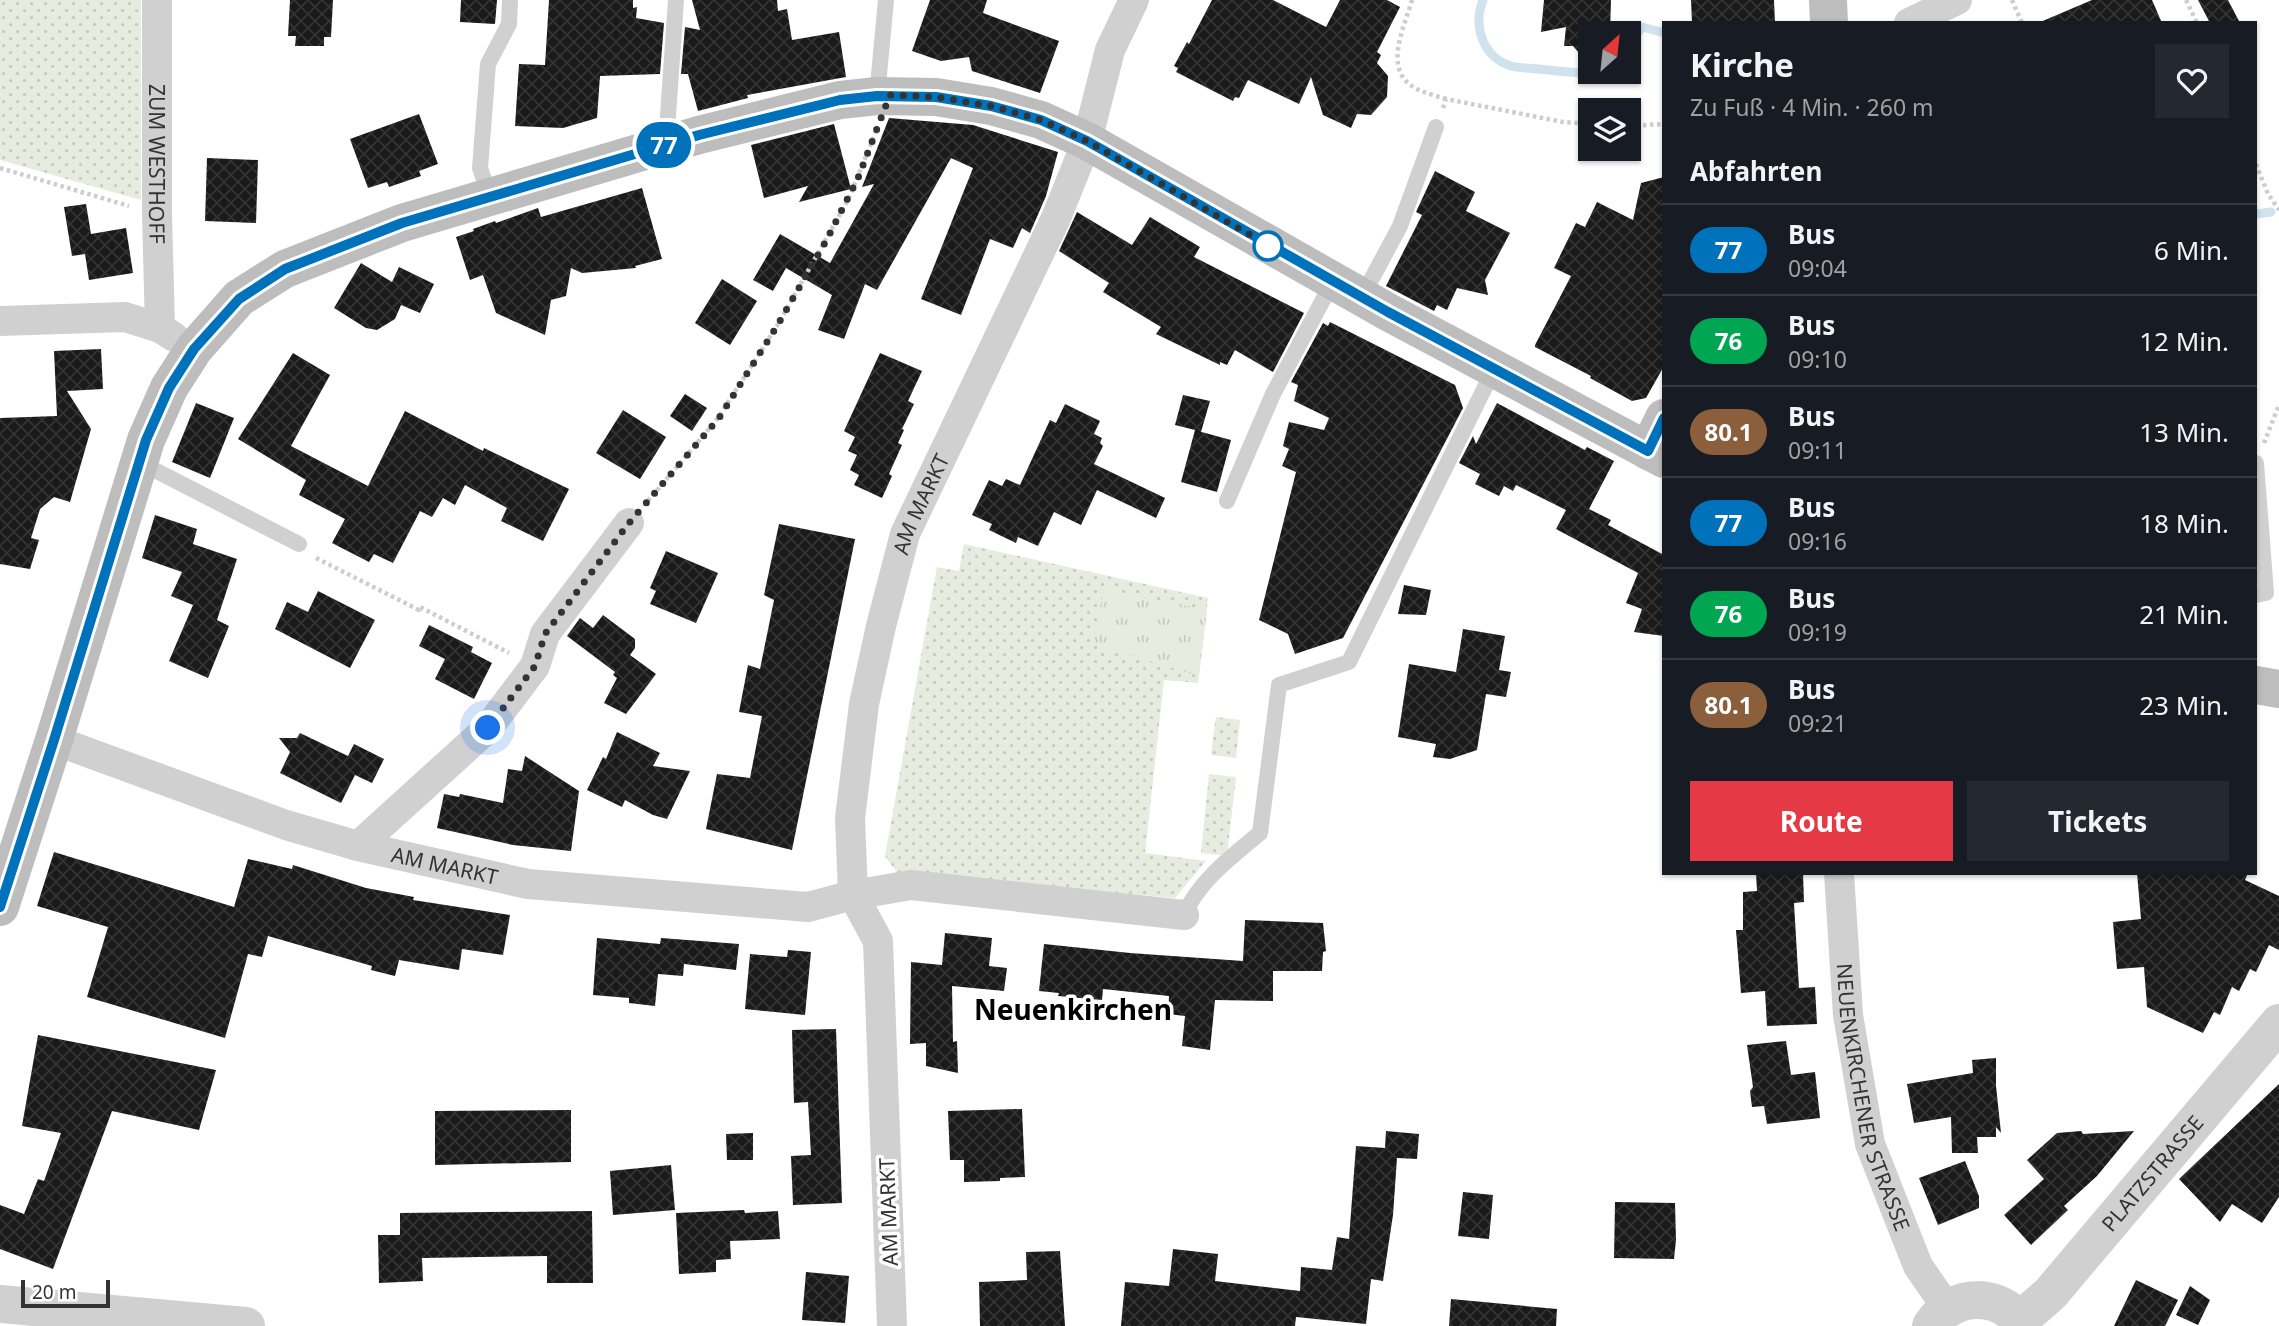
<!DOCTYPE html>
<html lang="de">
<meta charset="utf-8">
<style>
body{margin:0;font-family:"Noto Sans",sans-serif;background:#242831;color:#f1f3f6;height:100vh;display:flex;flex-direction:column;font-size:26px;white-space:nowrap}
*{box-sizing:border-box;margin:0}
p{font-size:23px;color:#9ea1a6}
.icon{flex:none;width:38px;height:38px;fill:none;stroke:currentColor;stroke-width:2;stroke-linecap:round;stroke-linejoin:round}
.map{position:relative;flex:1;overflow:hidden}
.panel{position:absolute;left:1662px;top:21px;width:595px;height:854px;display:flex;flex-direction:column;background:#171b24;border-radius:0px;box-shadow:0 2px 5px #0004}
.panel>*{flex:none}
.badge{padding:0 14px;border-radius:23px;font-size:24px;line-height:46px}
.needle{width:46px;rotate:27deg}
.controls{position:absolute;left:1578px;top:21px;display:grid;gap:14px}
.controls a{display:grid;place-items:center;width:63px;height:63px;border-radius:0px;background:#171b24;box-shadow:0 2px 5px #0004;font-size:35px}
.scale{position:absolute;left:21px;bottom:18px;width:89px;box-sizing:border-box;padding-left:7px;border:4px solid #333;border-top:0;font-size:19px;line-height:24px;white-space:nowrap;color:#333;-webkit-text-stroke:5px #fff;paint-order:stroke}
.you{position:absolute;width:35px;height:35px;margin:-18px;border:5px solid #fff;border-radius:50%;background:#1a73e8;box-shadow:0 0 0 10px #1a73e833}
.map>.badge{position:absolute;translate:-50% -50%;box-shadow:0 0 0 4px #fff}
h2{padding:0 28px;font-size:26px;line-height:63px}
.round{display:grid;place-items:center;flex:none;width:74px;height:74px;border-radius:0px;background:#242831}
.headline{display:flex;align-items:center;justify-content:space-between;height:119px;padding:0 28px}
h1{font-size:33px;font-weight:700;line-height:52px}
.cta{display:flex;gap:14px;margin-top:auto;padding:14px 28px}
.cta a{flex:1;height:80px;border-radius:0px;background:#e63946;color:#fff;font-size:28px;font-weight:700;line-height:80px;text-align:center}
.cta a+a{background:#242831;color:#f1f3f6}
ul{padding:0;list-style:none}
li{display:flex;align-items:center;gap:21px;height:91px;padding:0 28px;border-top:2px solid #363941}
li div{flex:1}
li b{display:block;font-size:26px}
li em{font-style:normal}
li .badge{min-width:77px;font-weight:700;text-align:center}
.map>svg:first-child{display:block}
.grass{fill:url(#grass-dots)}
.park{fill:url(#park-tufts)}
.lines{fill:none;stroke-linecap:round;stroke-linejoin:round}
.stream{stroke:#cfe2ee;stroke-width:9}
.building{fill:url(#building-cross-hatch)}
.path{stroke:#cdcdcd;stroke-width:4.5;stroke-dasharray:3.5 3.5;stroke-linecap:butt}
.service{stroke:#d0d0d0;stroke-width:16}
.minor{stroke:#d0d0d0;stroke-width:30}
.tertiary{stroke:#d0d0d0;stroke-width:38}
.secondary{stroke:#bdbdbd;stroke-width:38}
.line-casing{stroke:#fff;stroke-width:16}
.line{stroke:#0072bc;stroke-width:10}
.walk{stroke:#333;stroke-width:7;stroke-dasharray:0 12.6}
.stop-dot{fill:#fff;stroke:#0072bc;stroke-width:3.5}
.labels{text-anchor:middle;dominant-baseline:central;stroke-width:7;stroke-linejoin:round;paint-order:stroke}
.street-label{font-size:21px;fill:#333;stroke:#fff}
.district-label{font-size:28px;font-weight:bold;fill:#000;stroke:#fff}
</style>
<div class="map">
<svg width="2279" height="1326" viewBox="0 0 2279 1326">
<defs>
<pattern id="grass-dots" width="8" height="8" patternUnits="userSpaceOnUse" patternTransform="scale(1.75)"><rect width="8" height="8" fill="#e6ecdf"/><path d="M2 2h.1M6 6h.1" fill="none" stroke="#c6cbc0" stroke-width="1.8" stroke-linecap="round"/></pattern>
<pattern id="park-tufts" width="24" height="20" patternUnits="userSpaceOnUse" patternTransform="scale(1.75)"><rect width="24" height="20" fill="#e6ecdf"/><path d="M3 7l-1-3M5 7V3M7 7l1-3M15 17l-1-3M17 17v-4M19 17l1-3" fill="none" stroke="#c6cbc0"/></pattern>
<pattern id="building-cross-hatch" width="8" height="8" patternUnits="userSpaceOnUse" patternTransform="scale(1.75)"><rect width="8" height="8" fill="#1a1a1a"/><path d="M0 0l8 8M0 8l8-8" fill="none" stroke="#333"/></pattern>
</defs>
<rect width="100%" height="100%" fill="#fff"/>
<g class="grass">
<path d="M0,0h141v200l-141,-40z"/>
<path d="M964,544l244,54 -10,85 -34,-3 -19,173 61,8 -31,37 -278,-25 -12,-17 52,-289 22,4z"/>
<path d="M1216,717l24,3 -4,38 -25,-3z"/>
<path d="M1209,774l27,3 -9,79 -26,-3z"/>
</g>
<path class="park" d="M1104,589l103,21 -8,66 -107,-32z"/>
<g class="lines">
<g class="stream">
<path d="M1483,0c-10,25 -1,57 28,66 8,2 18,2 27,3 27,3 53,5 80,6l3,-3"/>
<path d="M1629,62l4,-5 1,-20 8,-10 19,5"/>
<path d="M2256,214l15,-2"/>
</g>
</g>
<g class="building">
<path d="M290,0h43l-2,37h-7v9h-29l1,-10h-8z"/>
<path d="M461,0h36l-2,24 -35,-2z"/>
<path d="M549,0h84v8l4,-1 -1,11 28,5 -4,51 -60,2 -3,42 -34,10 -48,-2 4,-62 26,1z"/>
<path d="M692,0h85l1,11 9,-2 5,31 47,-8 7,45 -99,18 1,3 -50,13 -10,-37h-7l4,-47 15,3z"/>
<path d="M930,0h57l-4,13 76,28 -19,52 -68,-22 -3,-14 -28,4 -29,-10z"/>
<path d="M1212,0h61l53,27 14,-27h47l13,7 -23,45 4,3 -4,8 11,13 -1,21 -16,18 -14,-1 -6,14 -28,-13 -12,-38 -12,27 -51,-24 -9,18 -4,-1 -2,4 -57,-29 2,-4 -4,-2 13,-24 2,2z"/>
<path d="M1544,0h67l-1,33h-19v34l-18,-21h-9l2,-19 -25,5z"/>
<path d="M1691,0h83l1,23h-83z"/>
<path d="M2092,0h60l10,23h-124z"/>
<path d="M2198,0h30l12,23h-30z"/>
<path d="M419,114l19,50 -19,7 2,5 -32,11 -2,-5 -19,6 -18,-49z"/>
<path d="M889,118l84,7 85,27 -12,44 -16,37 -8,-5 -9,20 -23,-9 -29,76 -40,-16 52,-131 -22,-10 -74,132 -12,-6 -21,55 -26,-9 14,-35 -46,-27 -13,23 -20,-11 27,-46 50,29 44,-79 -12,3z"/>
<path d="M834,124l17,65 -52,13 9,-16 -44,12 -13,-53z"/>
<path d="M207,158l51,2 -2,63 -51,-2z"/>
<path d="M1435,171l40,21 -9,19 44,22 -25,47 3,15 -31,-7 -10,22 -10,-5 -3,6 -48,-25 36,-71 -6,-3z"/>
<path d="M1664,177v189l-18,32 -14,3 -42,-23 1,-2 -56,-29v-2l36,-69 -17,-8 22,-45 9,4 12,-25 36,18 8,-37z"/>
<path d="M642,188l20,71 -27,7 1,2 -54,5 -11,-5 -5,28 -15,4 -6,35 -49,-22 -13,-38 -13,5 -14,-43 18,-6 -1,-2 22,-8 1,2 42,-15 3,9z"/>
<path d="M86,204l5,30 35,-6 7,45 -44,7 -4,-26 -13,2 -8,-49z"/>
<path d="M1077,212l55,33 18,-28 50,30 -6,10 110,56 -31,59 -38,-22 -8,15 -7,-3v3l-64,-31 5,-7 -58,-35 6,-9 -50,-32z"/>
<path d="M361,263l31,19 7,-15 35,17 -14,29 -19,-8 -6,14 -18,11 -11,-2 -32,-20z"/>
<path d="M722,279l35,22 -27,44 -35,-22z"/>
<path d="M1330,322l125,63 8,23 -120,230 -48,16 -7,-20 -29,-14 37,-148 -14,-6 7,-17 -6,-3 6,-24 35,8 5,-12 -35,-17 4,-16 -7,-3 32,-59 5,3z"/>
<path d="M101,349l2,40 -36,2 24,38 -21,73 -16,-5 -14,12 -9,29 8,2 -9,29 -30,-5v-146l57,-2 -3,-65z"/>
<path d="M293,353l37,22 -39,71 77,40 37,-75 78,40 1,-3 85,41 -26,52 -42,-20 6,-13 -42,-23 -10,20 -12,-7 -11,19 -12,-6 -27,52 -19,-9 -5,8 -37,-19 13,-24 -46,-24 7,-15 -68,-41z"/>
<path d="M880,353l42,18 -14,30 6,3 -12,25 2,1 -6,13 4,2 -13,29 3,2 -10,22 -28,-13 5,-10 -9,-5 7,-15 -9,-4 7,-14 -11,-6z"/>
<path d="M685,394l22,14 -15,23 -22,-15z"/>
<path d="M1183,395l27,6 -9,31 -3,-1 33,9 -14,52 -36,-10 14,-52 -20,-5z"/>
<path d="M196,403l38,15 -24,60 -38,-16z"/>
<path d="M1497,403l88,47 2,-3 27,14 -25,48 22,11 -3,5 56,30v81l-30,-4 8,-23 -16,-6 12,-30 -82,-44 10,-19 -50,-25 -3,6 -9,-5 -5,10 -24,-12 5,-10 -21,-11 14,-27 3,8z"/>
<path d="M1065,404l35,17 -6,13 8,4 -2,5 3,3 -9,18 71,34 -9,20 -59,-28 -16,35 -27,-13 -16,34 -20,-9 -2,6 -27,-13 3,-6 -20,-9 17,-35 13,6 4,-7 14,6 30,-65 6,3z"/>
<path d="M623,410l43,27 -26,42 -44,-26z"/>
<path d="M155,515l42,14 -4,15 44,15 -20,61 12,6 -21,52 -39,-17 24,-56 -22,-9 11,-24 -40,-14z"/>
<path d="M779,524l76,15 -63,311 -86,-21 11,-55 33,4 12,-62 -23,-4 9,-47 12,4 14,-69 -10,-5z"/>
<path d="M666,551l52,22 -22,50 -46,-19 6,-13 -6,-3z"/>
<path d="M1404,585l27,5 -5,25 -28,-1z"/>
<path d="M318,591l57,29 -25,48 -75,-39 12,-27 21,10z"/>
<path d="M603,615l32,24v9l-5,7 26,19 -30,40 -22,-11 13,-25 -4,-3 2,-3 -48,-36 13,-18 13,10z"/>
<path d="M429,625l44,22 -2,5 21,11 -18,36 -39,-20 10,-20 -26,-13z"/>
<path d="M1463,629l42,7 -6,34 12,2 -5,25 -20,-3 -9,56 -27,9 -17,-2 3,-13 -38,-7 11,-73 47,8z"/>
<path d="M617,732l43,21 -7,13 37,5 -23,48 -14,-4 -28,-15 -3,7 -35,-17 16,-33 3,2z"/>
<path d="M300,733l48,23 6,-12 30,15 -12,24 -17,-8 -14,28 -61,-30 10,-21 -11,-14h18z"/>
<path d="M525,756l54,35 -8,60 -58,-6 -76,-17 7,-34 15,3 1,-3 43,9 5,-34 14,2z"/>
<path d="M54,852l180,55 14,-48 44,10 1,-4 73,23 48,9 -1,3 97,15 -7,40 -41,-6 -3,21 -60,-10 -4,16 -24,-6 1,-4 -104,-30 -6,21 -14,-3 -23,84 -138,-41 21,-70 -71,-21z"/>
<path d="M1756,873h47l1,29 -10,1 5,85 16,-1 2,37 -50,2 -2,-35 -24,2 -5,-63h7v-38l14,-1z"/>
<path d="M2137,873h111l-3,7 34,16v54l-10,-5 -13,27 -6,-3 -11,22 -7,-4 -12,28 -6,-3 -11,21 -56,-26 -3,-40 -27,2 -4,-47 28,-3z"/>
<path d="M1245,920l78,3 3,28 -3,1 -1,19h-49v30l-58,-1 -5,50 -28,-4 3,-30 -17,-2 1,-18 -66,-7 -1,11 -44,-4 1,-3 -20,-2 5,-47 86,9 113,8z"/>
<path d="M945,933l47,5 -3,28 18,2 -3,23 -52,-5 1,56 4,-1 1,32 -32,-7v-23l-16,1 1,-82 31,3z"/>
<path d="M597,938l63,6 1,-6 78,6 -3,26 -52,-6 -1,12 -25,-2 -3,32 -26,-3v-5l-36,-3z"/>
<path d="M788,950l23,2 -6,63 -60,-6 5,-55 37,3z"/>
<path d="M836,1029l6,174 -49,2 -2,-49 20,-1 -3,-53 -14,1 -2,-73z"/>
<path d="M38,1035l178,35 -17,60 -87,-19 -59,158 -53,-20v-44l24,9 14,-35 6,2 17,-48 -39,-7z"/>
<path d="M1786,1041l5,34 24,-3 5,46 -53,6 -3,-18 -12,1 -2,-16 3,-4 -6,-42z"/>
<path d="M1996,1058v28l5,47 -5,-6v10h-19l1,16h-26l-1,-36 -37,6 -7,-39 66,-11 -1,-13z"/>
<path d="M2279,1084v113l-17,26 -30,-19 -12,18 -41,-43z"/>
<path d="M1022,1109l3,68 -25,1v3l-36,1v-22h-14l-2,-49z"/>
<path d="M571,1110v52l-136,3v-54z"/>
<path d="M1386,1131l33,3 -2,25 -20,-1 -4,57 -10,66 -12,-2 -5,45 -70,-7 -1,9h-174l4,-44 44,4 4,-37 45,5 -3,27 85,10 1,-24 31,3 5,-33 12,2 7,-93 29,2z"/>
<path d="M2081,1131l2,3 51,-3 -37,45 -33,30 4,4 -37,35 -27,-30 40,-36 -17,-19 30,-27z"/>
<path d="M753,1133v27h-26l-1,-26z"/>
<path d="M1965,1161l14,35v12l-41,17 -19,-47z"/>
<path d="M671,1165l4,45 -62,5 -3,-44z"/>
<path d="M1463,1192l30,3 -4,44 -31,-3z"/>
<path d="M1615,1202l60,1 1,37 -2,19 -60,-1z"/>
<path d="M744,1210l1,3 33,-2 2,28 -50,2 1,18 -15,1v12l-37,2 -3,-61z"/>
<path d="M592,1211l1,72h-46v-27l-125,2 1,23 -44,2 -1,-48h22v-22z"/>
<path d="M1060,1251l5,75h-85l-1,-44 48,-2 -1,-28z"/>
<path d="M806,1272l43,4 -4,47 -43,-3z"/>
<path d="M2136,1280l42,20 -13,26h-51z"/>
<path d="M2190,1286l20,14 -12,25 -22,-10z"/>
<path d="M1451,1299l106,10 -1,17h-107z"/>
</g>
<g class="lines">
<g class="path">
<path d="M1412,0c-7,25 -27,64 -3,84 10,8 25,11 37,15"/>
<path d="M2012,0l10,23"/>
<path d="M2186,0l11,23"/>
<path d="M1443,108l3,-9 117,23 28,2"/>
<path d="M1629,126l35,-2"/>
<path d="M2256,164l12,30 11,16"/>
<path d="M0,168l129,38"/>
<path d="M2264,443l15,-38"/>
<path d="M648,501l70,-83 59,-92 72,-128 28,-69"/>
<path d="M316,558l103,52 1,-3 89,46"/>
</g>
<g class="service">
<path d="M877,96l9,-96"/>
<path d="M666,144l10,-144"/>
<path d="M490,197l-10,-29 8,-104 21,-40 1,-24"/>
<path d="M1362,297l38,-71 36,-99"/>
<path d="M139,462l160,82"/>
<path d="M1227,501l46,-107 60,-113"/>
<path d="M2256,595l10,-2 -10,-130"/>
<path d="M1184,915c15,-34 47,-58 76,-82l19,-148 70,-23 145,-293"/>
</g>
<g class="minor">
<path id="s1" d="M157,0v214l3,114"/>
<path d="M1909,23l48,-23"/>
<path d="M0,321l125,-4 35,11 14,9"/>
<path id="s2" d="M54,740l232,85 72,21 170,38 280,23 45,-12 58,-10 273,30"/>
<path d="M358,846l130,-118 47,-62 10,-32 84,-111"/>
<path id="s3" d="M1839,873l9,142 22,129 48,122 29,42"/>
<path id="s4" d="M892,1326l-14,-385 -25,-46 -3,-77 14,-114 17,-78 24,-92 151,-316 31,-77 23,-91 24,-50"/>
</g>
<g class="tertiary">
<path d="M0,1304l246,22"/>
<path id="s5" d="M2020,1320l30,-26 229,-271"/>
<path d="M1931,1326c21,-34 71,-35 92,0"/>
</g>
<g class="secondary">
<path d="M1828,0l1,23"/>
<path d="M1648,451l16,-33"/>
<path d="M2256,685l23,4"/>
<path d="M0,907l54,-167 92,-300 23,-52 25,-39 45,-51 46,-29 117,-46 297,-88 141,-35 37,-4 59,1 55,9 50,14 46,21 301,171 276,147"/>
</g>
</g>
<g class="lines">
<defs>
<path id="line" d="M0,907l54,-167 92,-300 23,-52 25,-39 45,-50 46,-30 117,-46 297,-88 141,-35 37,-4 59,1 55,9 50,14 46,21 301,171 260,139 16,-33"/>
</defs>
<use href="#line" class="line-casing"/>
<use href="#line" class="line"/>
<path class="walk" d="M488,728l47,-62 10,-32 84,-111 90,-105 58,-92 49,-85 32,-63 32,-83 46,2 55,9 50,14 46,21 184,106 -3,-1"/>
</g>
<circle class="stop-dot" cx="1268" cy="246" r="14"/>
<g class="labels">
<g class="street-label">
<text stroke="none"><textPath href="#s1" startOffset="164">ZUM WESTHOFF</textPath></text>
<text stroke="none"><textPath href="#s4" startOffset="838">AM MARKT</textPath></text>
<text stroke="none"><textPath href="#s2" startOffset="411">AM MARKT</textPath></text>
<text stroke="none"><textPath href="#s3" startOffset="228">NEUENKIRCHENER STRASSE</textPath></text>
<text stroke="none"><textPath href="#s5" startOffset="198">PLATZSTRASSE</textPath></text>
<text transform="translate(888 1212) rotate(-92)">AM MARKT</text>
</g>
<g class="district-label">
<text x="1073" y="1009">Neuenkirchen</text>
</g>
</g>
</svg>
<div class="controls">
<a><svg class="needle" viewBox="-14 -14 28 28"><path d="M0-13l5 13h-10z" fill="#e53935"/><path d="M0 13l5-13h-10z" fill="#9ea1a6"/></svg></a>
<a><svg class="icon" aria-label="layers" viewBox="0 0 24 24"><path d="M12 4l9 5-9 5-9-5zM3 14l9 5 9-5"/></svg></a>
</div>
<div class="scale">20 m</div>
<div class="you" style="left:488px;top:728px"></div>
<b class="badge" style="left:664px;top:145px;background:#0072bc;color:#fff">77</b>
<section class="panel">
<div class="headline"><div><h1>Kirche</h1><p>Zu Fuß · 4 Min. · 260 m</p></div><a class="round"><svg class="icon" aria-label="heart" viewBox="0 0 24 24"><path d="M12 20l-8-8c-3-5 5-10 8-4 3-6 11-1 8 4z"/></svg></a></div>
<h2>Abfahrten</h2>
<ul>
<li><span class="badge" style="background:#0072bc;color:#fff">77</span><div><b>Bus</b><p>09:04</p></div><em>6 Min.</em></li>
<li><span class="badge" style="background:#00a651;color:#fff">76</span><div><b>Bus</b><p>09:10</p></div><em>12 Min.</em></li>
<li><span class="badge" style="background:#8b5e3c;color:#fff">80.1</span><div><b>Bus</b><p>09:11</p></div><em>13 Min.</em></li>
<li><span class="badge" style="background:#0072bc;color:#fff">77</span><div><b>Bus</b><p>09:16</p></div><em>18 Min.</em></li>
<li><span class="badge" style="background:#00a651;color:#fff">76</span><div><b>Bus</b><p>09:19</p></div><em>21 Min.</em></li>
<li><span class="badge" style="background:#8b5e3c;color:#fff">80.1</span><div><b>Bus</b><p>09:21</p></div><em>23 Min.</em></li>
</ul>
<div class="cta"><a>Route</a><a>Tickets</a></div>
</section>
</div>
